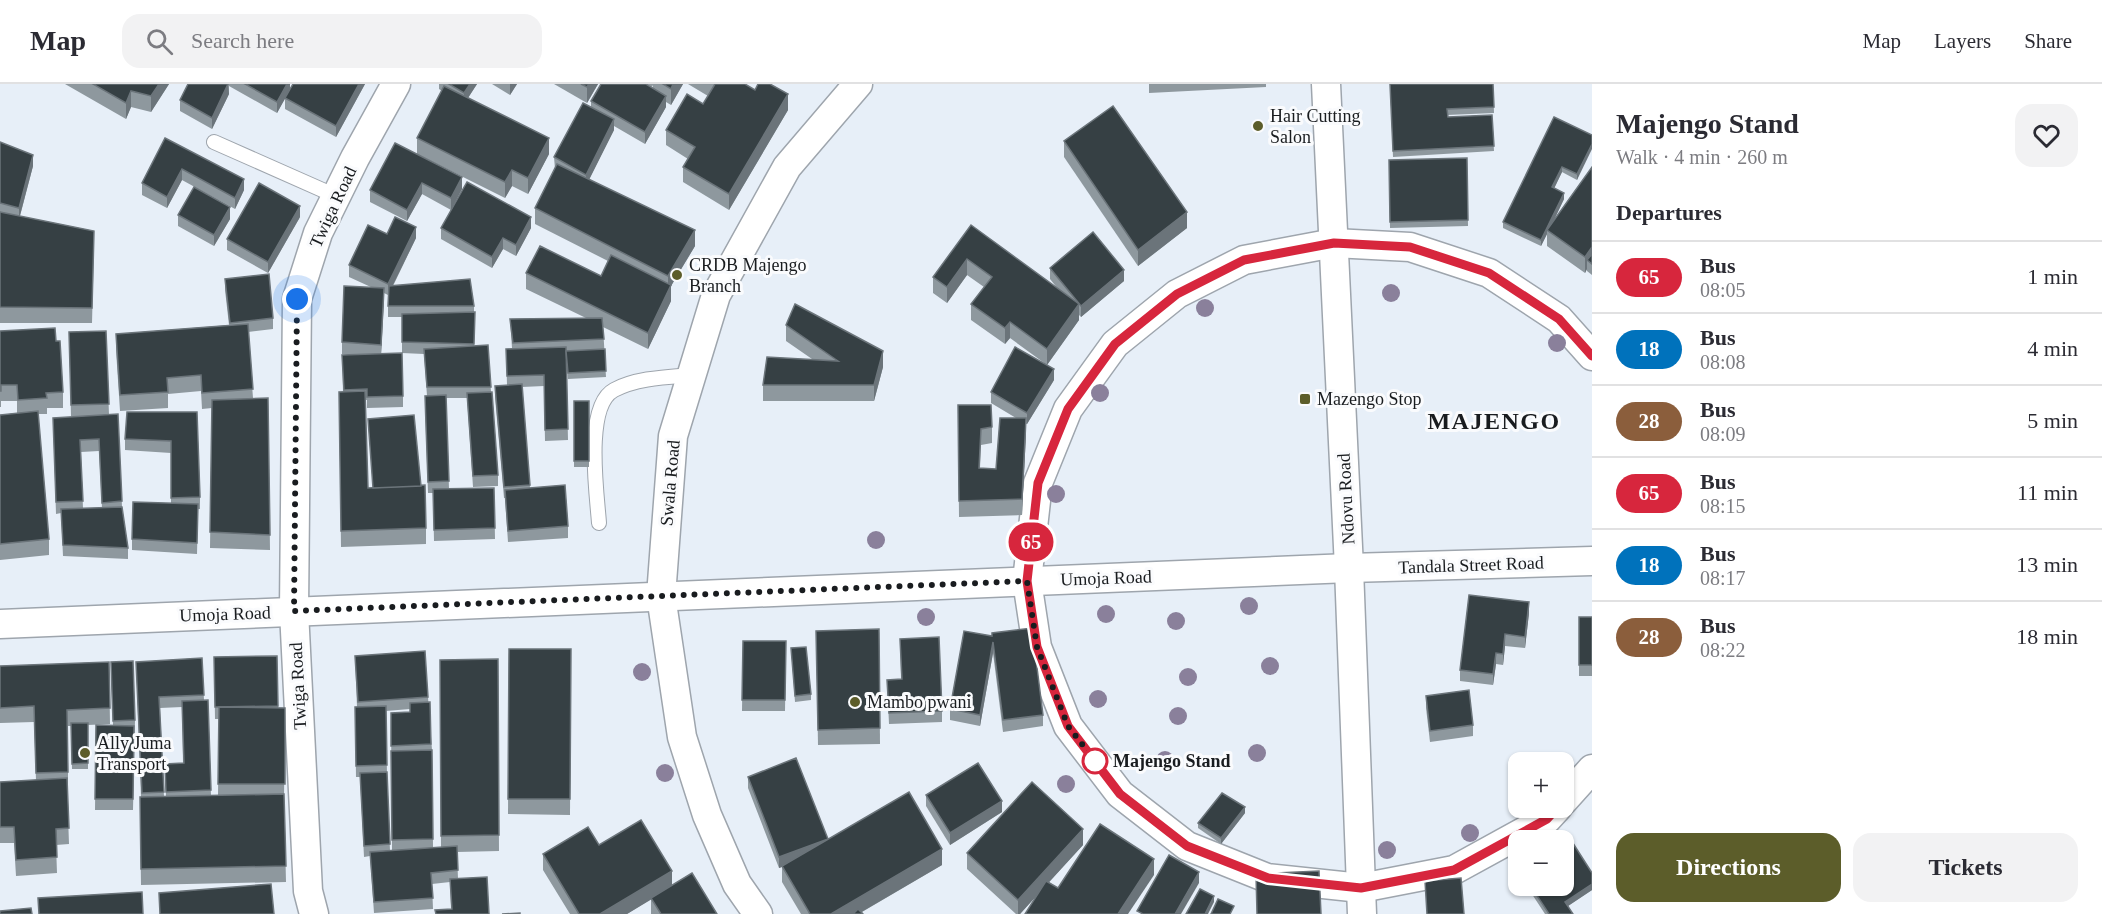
<!DOCTYPE html>
<meta charset="utf-8">
<style>
body{margin:0;font-family:Georgia,serif;background:#f2f2f3;color:#2b2b33;height:100vh;display:flex;flex-direction:column;font-size:22px;white-space:nowrap}
*{box-sizing:border-box;margin:0}
p{font-size:20px;color:#7c7c81}
.icon{flex:none;width:33px;height:33px;fill:none;stroke:currentColor;stroke-width:2;stroke-linecap:round;stroke-linejoin:round}
.map{position:relative;flex:1;overflow:hidden}
.side{display:flex;flex-direction:column;background:#fff;width:510px}
.side>*{flex:none}
.badge{padding:0 12px;border-radius:20px;font-size:21px;line-height:39px}
.tools{position:absolute;left:1508px;top:668px;display:grid;gap:12px}
.tools a{display:grid;place-items:center;width:66px;height:66px;border-radius:12px;background:#fff;box-shadow:0 2px 4px #0004;font-size:30px}
.you{position:absolute;width:30px;height:30px;margin:-15px;border:4px solid #fff;border-radius:50%;background:#1a73e8;box-shadow:0 0 0 9px #1a73e833}
.map>.badge{position:absolute;translate:-50% -50%;box-shadow:0 0 0 3px #fff}
h2{padding:0 24px;font-size:22px;line-height:54px}
.round{display:grid;place-items:center;flex:none;width:63px;height:63px;border-radius:18px;background:#f2f2f3}
.overview{display:flex;align-items:center;justify-content:space-between;height:102px;padding:0 24px}
h1{font-size:28px;font-weight:700;line-height:45px}
.button{display:flex;gap:12px;margin-top:auto;padding:12px 24px}
.button a{flex:1;height:69px;border-radius:18px;background:#5c5d2a;color:#fff;font-size:24px;font-weight:700;line-height:69px;text-align:center}
.button a+a{background:#f2f2f3;color:#2b2b33}
ul{padding:0;list-style:none}
li{display:flex;align-items:center;gap:18px;height:72px;padding:0 24px;border-top:2px solid #e1e1e2}
li div{flex:1}
li b{display:block;font-size:22px}
li em{font-style:normal}
li .badge{min-width:66px;font-weight:700;text-align:center}
header{display:flex;align-items:center;gap:36px;box-sizing:border-box;height:84px;padding:0 30px;background:#fff;border-bottom:2px solid #e1e1e2}
header strong{font-size:28px}
nav{display:flex;gap:33px;margin-inline-start:auto;font-size:21px}
.search{width:420px;height:54px;background:#f2f2f3;display:flex;align-items:center;gap:15px;box-sizing:border-box;padding:0 21px;border-radius:18px;color:#7c7c81;font-size:22px}
main{display:flex;flex:1;min-height:0}
.map>svg:first-child{display:block}
.lines{fill:none;stroke-linecap:round;stroke-linejoin:round}
.service-casing{stroke:#9ea5ad;stroke-width:16}
.minor-casing{stroke:#9ea5ad;stroke-width:31}
.service{stroke:#fff;stroke-width:14}
.minor{stroke:#fff;stroke-width:28}
.tree{fill:#8a809b}
.wall{fill:#8e989e;fill-rule:evenodd}
.shaded-wall{fill:#6b747a}
.building{fill:#364044;stroke:#6b747a;stroke-width:1.5}
.line-casing{stroke:#fff;stroke-width:14}
.line{stroke:#d7263d;stroke-width:9}
.walk{stroke:#191c1f;stroke-width:6;stroke-dasharray:0 10.8}
.poi-dot{fill:#5c5d2a;stroke:#fafbfd;stroke-width:2}
.stop-dot{fill:#fff;stroke:#d7263d;stroke-width:3}
.labels{text-anchor:middle;dominant-baseline:central;stroke-width:6;stroke-linejoin:round;paint-order:stroke}
.poi-label{font-size:18px;fill:#191c1f;stroke:#fafbfd;text-anchor:start}
.street-label{font-size:18px;fill:#191c1f;stroke:#fafbfd}
.stop-label{font-size:18px;font-weight:bold;fill:#191c1f;stroke:#fafbfd;text-anchor:start}
.district-label{font-size:24px;font-weight:bold;letter-spacing:1.5px;fill:#191c1f;stroke:#fafbfd}
</style>
<header>
<strong>Map</strong>
<div class="search"><svg class="icon" aria-label="search" viewBox="0 0 24 24"><circle cx="10" cy="10" r="6"/><path d="M15 15l6 6"/></svg>Search here</div>
<nav><a>Map</a><a>Layers</a><a>Share</a></nav>
</header>
<main>
<div class="map">
<svg width="1592" height="830" viewBox="0 0 1592 830">
<rect width="100%" height="100%" fill="#e7eff8"/>
<g class="lines">
<defs>
<g id="service">
<path d="M214,58l122,54"/>
<path d="M599,439c-2,-29 -15,-117 15,-133 22,-12 53,-13 77,-15"/>
</g>
<g id="minor">
<path d="M1326,0l23,484 13,346"/>
<path d="M0,540l1349,-56 243,-7"/>
<path d="M1563,717l29,-32"/>
<path d="M1558,723l-11,12 -93,51 -93,18 -94,-10 -80,-32 -67,-52 -52,-68 -31,-79 -10,-66 11,-98 30,-74 47,-65 62,-50 67,-34 90,-17 76,4 79,26 70,46 33,37"/>
<path d="M314,830l-6,-23 -14,-280 3,-312 21,-66 37,-75 41,-74"/>
<path d="M758,830l-21,-30 -30,-69 -25,-78 -21,-141 12,-160 43,-141 71,-128 71,-83"/>
</g>
</defs>
<use href="#service" class="service-casing"/>
<use href="#minor" class="minor-casing"/>
<use href="#service" class="service"/>
<use href="#minor" class="minor"/>
</g>
<g class="tree">
<circle cx="1391" cy="209" r="9"/>
<circle cx="1205" cy="224" r="9"/>
<circle cx="1557" cy="259" r="9"/>
<circle cx="1100" cy="309" r="9"/>
<circle cx="1056" cy="410" r="9"/>
<circle cx="876" cy="456" r="9"/>
<circle cx="1249" cy="522" r="9"/>
<circle cx="1106" cy="530" r="9"/>
<circle cx="926" cy="533" r="9"/>
<circle cx="1176" cy="537" r="9"/>
<circle cx="1270" cy="582" r="9"/>
<circle cx="642" cy="588" r="9"/>
<circle cx="1188" cy="593" r="9"/>
<circle cx="1098" cy="615" r="9"/>
<circle cx="1178" cy="632" r="9"/>
<circle cx="1257" cy="669" r="9"/>
<circle cx="1165" cy="676" r="9"/>
<circle cx="665" cy="689" r="9"/>
<circle cx="1066" cy="700" r="9"/>
<circle cx="1470" cy="749" r="9"/>
<circle cx="1387" cy="766" r="9"/>
</g>
<g class="wall">
<path d="M65,0h104l-18,28 -20,-5 -5,12z"/>
<path d="M188,0h102v5l75,-5 -29,53 -51,-28v-11l-8,15 -48,-27v8l-17,35 -32,-18v-11z"/>
<path d="M439,0h38l-9,14 81,56 -21,40 -16,-8 -7,12 -88,-44v-16l25,-47 -3,-2z"/>
<path d="M492,0h25l-7,11z"/>
<path d="M554,0h44l-11,19z"/>
<path d="M647,0h36l-12,21 -5,-3v5l-21,37 -31,-18v4l-25,49 106,67 -24,40v15l-23,48 -45,-22 3,50 -38,2 -2,-27 2,88 -23,1 -1,-55 -22,1 8,101 38,38v12l-60,4 -3,-44h-1l-9,-101v-11l12,-1 -1,-36 6,-1 -2,-29 76,-1 -60,-29v-16l75,3 7,-15 -73,-37v-16l20,-39 -1,-12 37,-50v-6l62,-13v-3l-1,2z"/>
<path d="M688,0h57l43,26 -59,100 -46,-28v-15l5,-8 -22,-14v-15l37,-26 5,-8z"/>
<path d="M1149,0h117v3l-117,6z"/>
<path d="M1390,0h103l1,29 -47,2 1,2 44,-2 2,36 -101,6z"/>
<path d="M1592,51l-15,45 -15,-8 -8,16 10,11 -11,22 39,-54v108l-5,-4v-2l-2,4 -38,-27v-12l-6,12 -38,-18v-6z"/>
<path d="M165,54l79,52 -9,19 -53,-29 -15,28 -25,-13v-12z"/>
<path d="M1064,57l123,87 -49,38 -74,-109z"/>
<path d="M0,58l33,24 -13,50 74,31 -2,76h-92z"/>
<path d="M395,59l67,46 -11,21 -29,-16 -15,27 -37,-19v-12z"/>
<path d="M1467,74l1,68 -78,2 -1,-68z"/>
<path d="M178,131l52,4 -16,27 -36,-20z"/>
<path d="M300,133l-32,56 -41,-23v-11z"/>
<path d="M971,141l87,64 -8,-10v-11l74,13 -43,36 -2,-2v5l-32,45 -37,-27 -5,6 -34,-24v-16l13,-17 -17,-12 -20,28 -14,-10v-16z"/>
<path d="M441,144h90l-15,28 -13,-7 -11,19 -51,-29z"/>
<path d="M387,150l29,4 -23,48 81,20v6h1l-1,34 14,-1 3,47 7,83v11l-25,1 -6,-89h-21l3,91 45,-1 1,51 -61,2 -1,-48h-5l-3,-86 2,-11 -3,-42 -22,-1v-36h-14v-22l-4,-2 -3,61 22,42v11l-36,1v-8h-2l3,88h5l-5,-69 53,67 5,42v16l-85,3 -2,-155h4l-1,-37 16,-1h-16v-12l31,-54 -24,-11v-12z"/>
<path d="M225,195l48,39v11l-25,3 5,66h15l2,152 -60,-2 2,-140 -10,1 -1,-18 -33,3v14l-48,3 -4,-61v-16l113,-9 -4,-35z"/>
<path d="M786,241l97,42 -9,34h-111v-16l49,-26 -26,-18z"/>
<path d="M0,247l56,10 7,51v16h-16v6h-9l11,125v16l-49,5v-145l17,-2v-12h-16v6h-1z"/>
<path d="M106,247l3,84 9,-1 4,93 6,41v11l-65,-3 -2,-43 -5,1 -3,-96 37,-2h-19l-2,-84zM99,367l3,57 -19,1 -2,-57z"/>
<path d="M1054,296l-27,44h-1l-4,91 -63,2 -1,-112 34,22v16l-11,2 -1,23 16,1 20,-51 -25,-15v-11z"/>
<rect x="574" y="317" width="15" height="66"/>
<path d="M197,328l3,85v12h-2l-1,45 -65,-4v-11l39,-36v-50l-46,-3v-11z"/>
<path d="M1529,529l-4,35 -20,-2 -2,19 -7,-1 -3,21 -33,-4v-11z"/>
<rect x="1579" y="533" width="13" height="59"/>
<path d="M879,545l1,115 -62,1 -2,-114z"/>
<path d="M992,552l51,79v11l-40,6 -10,-79 -13,73 -30,-6v-11z"/>
<path d="M900,555l42,72v11l-53,2 -2,-44 14,-1z"/>
<path d="M743,557h43l-1,70h-43z"/>
<path d="M791,564l20,46v6l-16,2z"/>
<path d="M509,565h62l-1,166 -62,-1z"/>
<path d="M277,572l1,52h7l-1,92 2,82 -145,3 -1,-72 1,-16 -5,-135 66,-4 2,42h4l3,96 7,-1 1,-76h-4l-1,-62zM182,623l1,56 -18,1 1,33h-2l-4,-89z"/>
<path d="M355,572l73,41 4,53 1,97h8l-1,-187 58,-1 1,192 -42,1 1,27 29,-2 -36,32 -1,-27 -18,2 1,25 -59,4 -4,-57 -6,1 -4,-80h-4l-1,-70h2zM410,625v3l-19,1 1,138h-2l-3,-75 -1,-65z"/>
<path d="M109,578l1,62 -22,1v44h-16l-1,-43h-4l1,46v16h-1l2,56 -13,1 1,28 -41,3 -2,-33h-14v-61l36,-2 -2,-58 -34,1v-57z"/>
<path d="M111,589l24,47 -2,90h-38l1,-85h17z"/>
<path d="M1426,612l47,29v11l-43,6 -4,-34z"/>
<path d="M748,693l80,63 114,25 -80,47 1,2h-62l-19,-32v-15l-3,1 -31,-80z"/>
<path d="M926,711l76,17 -52,33 -24,-39z"/>
<path d="M1245,729l-24,31 -23,-16v-5z"/>
<path d="M599,761l73,41 45,28h-66v-15l-24,15h-57l-27,-44v-16z"/>
<path d="M1083,761l-34,37 9,6 96,-13 -118,21 -16,18h-4l-49,-45v-16z"/>
<path d="M1592,789v17l-24,16 5,8h-28l-19,-29h37z"/>
</g>
<g class="shaded-wall">
<path d="M159,0h10l-18,28v-16z"/>
<path d="M228,0l1,10 -17,35v-11z"/>
<path d="M287,0h3v6l-13,23v-11z"/>
<path d="M359,0h6l-29,53v-11z"/>
<path d="M470,0h7l-13,20v-11z"/>
<path d="M510,0h7l-7,11z"/>
<path d="M589,0h9l-11,19v-16z"/>
<path d="M673,0h10l-12,21v-16z"/>
<path d="M131,7v16l-5,12v-16z"/>
<path d="M788,10v16l-59,100v-16z"/>
<path d="M666,12v11l-21,37v-12z"/>
<path d="M614,35v11l-28,56v-11z"/>
<path d="M549,54v16l-21,40v-16z"/>
<path d="M1592,60v5l-15,31v-6z"/>
<path d="M33,71v11l-14,53v-11z"/>
<path d="M1562,83v5l-10,21v-6z"/>
<path d="M182,85v11l-15,28v-11z"/>
<path d="M512,86v16l-7,12v-16z"/>
<path d="M462,93v12l-11,21v-12z"/>
<path d="M244,95v11l-9,19v-11z"/>
<path d="M422,99v11l-15,27v-11z"/>
<path d="M1564,109v6l-15,32 -2,-1v4l-6,12v-6z"/>
<path d="M300,122v11l-32,56v-11z"/>
<path d="M230,123v12l-16,27v-11z"/>
<path d="M1187,128v16l-49,38v-16z"/>
<path d="M531,133v11l-15,28v-11z"/>
<path d="M416,143v11l-28,57v-11z"/>
<path d="M695,146v16l-24,40v15l-23,48v-16l20,-41v-16z"/>
<path d="M503,154v11l-11,19v-11z"/>
<path d="M1592,163v16l-5,-3v9l-2,4v-16z"/>
<path d="M967,175v16l-20,28v-16z"/>
<path d="M1124,186v11l-43,36v-11z"/>
<path d="M384,204v12l-3,56v-11z"/>
<path d="M1079,220v16l-32,45v-16z"/>
<path d="M1010,238v16l-5,6v-16z"/>
<path d="M883,267v16l-9,34v-16z"/>
<path d="M1054,285v11l-27,44v-11z"/>
<path d="M1026,334v16l-4,81v-16z"/>
<path d="M1529,518v11l-4,35v-11z"/>
<path d="M1505,550v12l-2,19v-11z"/>
<path d="M993,558v11l-13,73v-11z"/>
<path d="M1496,569v11l-3,21v-11z"/>
<path d="M1002,717v11l-52,33v-12z"/>
<path d="M1245,723v6l-24,31v-6z"/>
<path d="M1083,745v16l-63,69h-2v-14z"/>
<path d="M828,755v11l-49,18v-11z"/>
<path d="M942,765v16l-84,49h-27z"/>
<path d="M1154,775v16l-26,39h-10z"/>
<path d="M672,787v16l-45,27h-27z"/>
<path d="M1199,788v11l-18,31h-6z"/>
<path d="M1592,800v6l-27,18v-6z"/>
<path d="M1214,812v6l-6,12h-3z"/>
</g>
<g class="building">
<path d="M93,0h66l-8,12 -20,-5 -5,12z"/>
<path d="M188,0h40l-16,34 -32,-18z"/>
<path d="M245,0h42l-10,18z"/>
<path d="M293,0h66l-23,42 -51,-28z"/>
<path d="M449,0h21l-6,9z"/>
<path d="M581,0h8l-2,3z"/>
<path d="M601,0h45l20,12 -21,36 -54,-31z"/>
<path d="M663,0h10l-2,5z"/>
<path d="M715,0h30l10,6 3,-6h12l18,10 -59,100 -46,-27 12,-20 -29,-17 21,-36 16,10z"/>
<path d="M1390,0h103l1,23 -47,2 1,8 44,-2 2,31 -101,5z"/>
<path d="M444,2l105,52 -21,40 -16,-8 -7,12 -88,-44z"/>
<path d="M583,19l31,16 -28,56 -32,-18z"/>
<path d="M1113,22l74,106 -49,38 -74,-109z"/>
<path d="M1554,33l38,18v9l-15,30 -15,-7 -10,20 12,6 -23,47 -38,-18z"/>
<path d="M165,54l79,41 -9,19 -53,-29 -15,28 -25,-14z"/>
<path d="M0,58l33,13 -14,53 -19,-5z"/>
<path d="M395,59l67,34 -11,21 -29,-15 -15,27 -37,-20z"/>
<path d="M1467,74l1,62 -78,2 -1,-62z"/>
<path d="M557,80l138,66 -27,46 -133,-68z"/>
<path d="M1592,83v80l-7,10 -38,-27z"/>
<path d="M467,98l64,35 -15,28 -13,-7 -11,19 -51,-29z"/>
<path d="M259,99l41,23 -32,56 -41,-23z"/>
<path d="M194,103l36,20 -16,28 -36,-20z"/>
<path d="M0,128l94,19 -2,77 -92,-1z"/>
<path d="M395,133l21,10 -28,57 -39,-19 19,-40 19,9z"/>
<path d="M971,141l108,79 -32,45 -37,-27 -5,6 -34,-24 21,-27 -25,-18 -20,28 -14,-10z"/>
<path d="M1093,148l31,38 -43,36 -31,-38z"/>
<path d="M540,162l61,30 10,-21 60,30 -23,48 -122,-60z"/>
<path d="M1592,170v10l-5,-4z"/>
<path d="M269,190l4,44 -43,5 -5,-44z"/>
<path d="M470,195l4,27h-86l1,-20z"/>
<path d="M344,202l40,2 -3,57 -39,-3z"/>
<path d="M795,220l88,47 -9,34h-111l4,-28 71,4 -52,-36z"/>
<path d="M475,228l-1,32 -72,-2v-28z"/>
<path d="M602,234l2,21 -91,4 -3,-24z"/>
<path d="M248,240l5,65 -51,4 -1,-18 -34,3 1,14 -48,3 -4,-61z"/>
<path d="M55,244l1,13h4l3,51 -17,1 1,5 -29,2 -1,-15h-16v6h-1v-60z"/>
<path d="M106,247l3,73 -38,1 -2,-73z"/>
<path d="M488,261l3,42h-64l-3,-38z"/>
<path d="M566,263l2,82 -23,1 -1,-55 -37,1 -1,-27z"/>
<path d="M1015,263l39,22 -27,44 -36,-21z"/>
<path d="M605,265l1,22 -38,2 -2,-22z"/>
<path d="M402,269l1,43 -36,1v-8l-23,1 -2,-35z"/>
<path d="M522,300l8,101 -26,2 -9,-101z"/>
<path d="M365,307l3,97 57,-3 1,43 -85,3 -2,-139z"/>
<path d="M492,308l6,83 -25,1 -6,-83z"/>
<path d="M446,311l3,86 -21,1 -3,-86z"/>
<path d="M268,314l2,137 -60,-3 2,-132z"/>
<rect x="574" y="317" width="15" height="60"/>
<path d="M958,321h33l1,22 -11,2 -2,39 17,1 4,-51h26l-4,81 -63,2z"/>
<path d="M38,327l11,128 -49,5v-129z"/>
<path d="M127,328h70l3,85 -29,1v-57l-46,-2z"/>
<path d="M118,330l4,87 -20,2 -3,-64 -19,1 3,61 -27,1 -3,-84z"/>
<path d="M414,331l7,71 -48,2 -5,-69z"/>
<path d="M565,401l3,41 -60,5 -3,-41z"/>
<path d="M494,404l1,40 -61,2 -1,-41z"/>
<path d="M133,418l65,2 -1,39 -65,-4z"/>
<path d="M122,423l6,41 -65,-3 -2,-36z"/>
<path d="M1469,511l60,7 -4,35 -20,-3 -2,20 -7,-1 -3,21 -33,-4z"/>
<rect x="1579" y="533" width="13" height="48"/>
<path d="M1032,544l11,87 -40,5 -10,-78 -13,73 -30,-6 14,-78 28,5v-3z"/>
<path d="M879,545l1,99 -62,2 -2,-99z"/>
<path d="M939,553l3,74 -53,2 -2,-33 15,-1 -2,-40z"/>
<path d="M743,557h43l-1,59h-43z"/>
<path d="M806,563l5,47 -16,2 -4,-48z"/>
<path d="M509,565h62l-1,150h-62z"/>
<path d="M425,567l3,46 -70,5 -3,-46z"/>
<path d="M277,572l1,50 -63,1 -1,-50z"/>
<path d="M202,574l2,37 -45,2 5,95 -22,1 -6,-131z"/>
<path d="M498,575l1,176 -58,1 -1,-176z"/>
<path d="M133,577l2,59 -22,1 -2,-59z"/>
<path d="M109,578l1,46 -43,2 1,62 -32,1 -2,-67 -34,2v-42z"/>
<path d="M1469,606l4,35 -43,6 -4,-35z"/>
<path d="M208,616l3,90 -45,2 -1,-28 19,-1 -2,-62z"/>
<path d="M430,618l1,42 -40,2v-33l19,-1v-9z"/>
<path d="M386,622l1,59 -31,1 -1,-59z"/>
<path d="M219,623l66,1v76h-67z"/>
<path d="M71,639h17v40l-16,1z"/>
<path d="M96,641l38,1 -1,73h-38z"/>
<path d="M432,666l1,89 -41,1 -1,-89z"/>
<path d="M796,674l32,81 -49,18 -31,-80z"/>
<path d="M978,679l24,38 -52,32 -24,-38z"/>
<path d="M387,688l3,72 -26,2 -4,-73z"/>
<path d="M67,694l2,50 -13,1 1,28 -41,3 -2,-33h-14v-45z"/>
<path d="M1032,698l51,47 -65,71 -51,-47z"/>
<path d="M909,708l33,57 -111,65h-21l-28,-48z"/>
<path d="M1222,709l23,14 -24,31 -23,-15z"/>
<path d="M284,710l2,72 -145,3 -1,-72z"/>
<path d="M641,736l31,51 -72,43h-21l-36,-60 45,-27 11,18z"/>
<path d="M1100,740l54,35 -36,55h-93l21,-33 12,7z"/>
<path d="M1569,753l23,36v11l-27,18 8,12h-24l-19,-29h33v-44z"/>
<path d="M457,762l1,24 -27,3 2,25 -59,4 -4,-50z"/>
<path d="M1169,771l30,17 -24,42h-32l-6,-3z"/>
<path d="M1319,787l2,43h-64l-1,-40z"/>
<path d="M692,789l25,41h-56l-10,-16z"/>
<path d="M487,793l2,37h-53l-1,-4 17,-1 -2,-30z"/>
<path d="M1461,794l3,36h-37l-2,-33z"/>
<path d="M271,800l3,30h-114l-1,-21z"/>
<path d="M1200,805l14,7 -9,18h-19z"/>
<path d="M142,808l1,22h-104l-1,-16z"/>
<path d="M1218,815l16,7 -4,8h-19z"/>
<path d="M31,824l1,6h-32v-3z"/>
<path d="M858,825l5,5h-10z"/>
<path d="M520,829v1h-18z"/>
</g>
<g class="lines">
<defs>
<path id="line" d="M1558,723l-11,12 -93,51 -93,18 -93,-10 -81,-32 -67,-52 -52,-68 -31,-79 -10,-66 11,-98 30,-74 47,-65 62,-50 67,-34 90,-17 76,4 79,26 70,46 33,37"/>
</defs>
<use href="#line" class="line-casing"/>
<use href="#line" class="line"/>
<path class="walk" d="M297,215l-3,312 733,-30 10,66 31,79 27,35"/>
</g>
<g class="poi-dot">
<circle cx="1258" cy="42" r="6"/>
<circle cx="677" cy="191" r="6"/>
<rect x="1299" y="309" width="12" height="12" rx="3"/>
<circle cx="855" cy="618" r="6"/>
<circle cx="85" cy="669" r="6"/>
</g>
<circle class="stop-dot" cx="1095" cy="677" r="12"/>
<g class="labels">
<g class="poi-label">
<text x="1270" y="32">Hair Cutting<tspan x="1270" dy="21">Salon</tspan></text>
<text x="689" y="181">CRDB Majengo<tspan x="689" dy="21">Branch</tspan></text>
<text x="1317" y="315">Mazengo Stop</text>
<text x="867" y="618">Mambo pwani</text>
<text x="97" y="659">Ally Juma<tspan x="97" dy="21">Transport</tspan></text>
</g>
<g class="street-label">
<text transform="translate(333 123) rotate(-65)">Twiga Road</text>
<text transform="translate(670 399) rotate(-85)">Swala Road</text>
<text transform="translate(1346 415) rotate(-93)">Ndovu Road</text>
<text transform="translate(1471 481) rotate(-2)">Tandala Street Road</text>
<text transform="translate(1106 494) rotate(-2)">Umoja Road</text>
<text transform="translate(225 530) rotate(-2)">Umoja Road</text>
<text transform="translate(298 602) rotate(-93)">Twiga Road</text>
</g>
<g class="stop-label">
<text x="1113" y="677">Majengo Stand</text>
</g>
<g class="district-label">
<text x="1494" y="337">MAJENGO</text>
</g>
</g>
</svg>
<div class="tools">
<a>+</a>
<a>−</a>
</div>
<div class="you" style="left:297px;top:215px"></div>
<b class="badge" style="left:1031px;top:458px;background:#d7263d;color:#fff">65</b>
</div>
<section class="side">
<div class="overview"><div><h1>Majengo Stand</h1><p>Walk · 4 min · 260 m</p></div><a class="round"><svg class="icon" aria-label="heart" viewBox="0 0 24 24"><path d="M12 20l-8-8c-3-5 5-10 8-4 3-6 11-1 8 4z"/></svg></a></div>
<h2>Departures</h2>
<ul>
<li><span class="badge" style="background:#d7263d;color:#fff">65</span><div><b>Bus</b><p>08:05</p></div><em>1 min</em></li>
<li><span class="badge" style="background:#0072bc;color:#fff">18</span><div><b>Bus</b><p>08:08</p></div><em>4 min</em></li>
<li><span class="badge" style="background:#8b5e3c;color:#fff">28</span><div><b>Bus</b><p>08:09</p></div><em>5 min</em></li>
<li><span class="badge" style="background:#d7263d;color:#fff">65</span><div><b>Bus</b><p>08:15</p></div><em>11 min</em></li>
<li><span class="badge" style="background:#0072bc;color:#fff">18</span><div><b>Bus</b><p>08:17</p></div><em>13 min</em></li>
<li><span class="badge" style="background:#8b5e3c;color:#fff">28</span><div><b>Bus</b><p>08:22</p></div><em>18 min</em></li>
</ul>
<div class="button"><a>Directions</a><a>Tickets</a></div>
</section>
</main>
